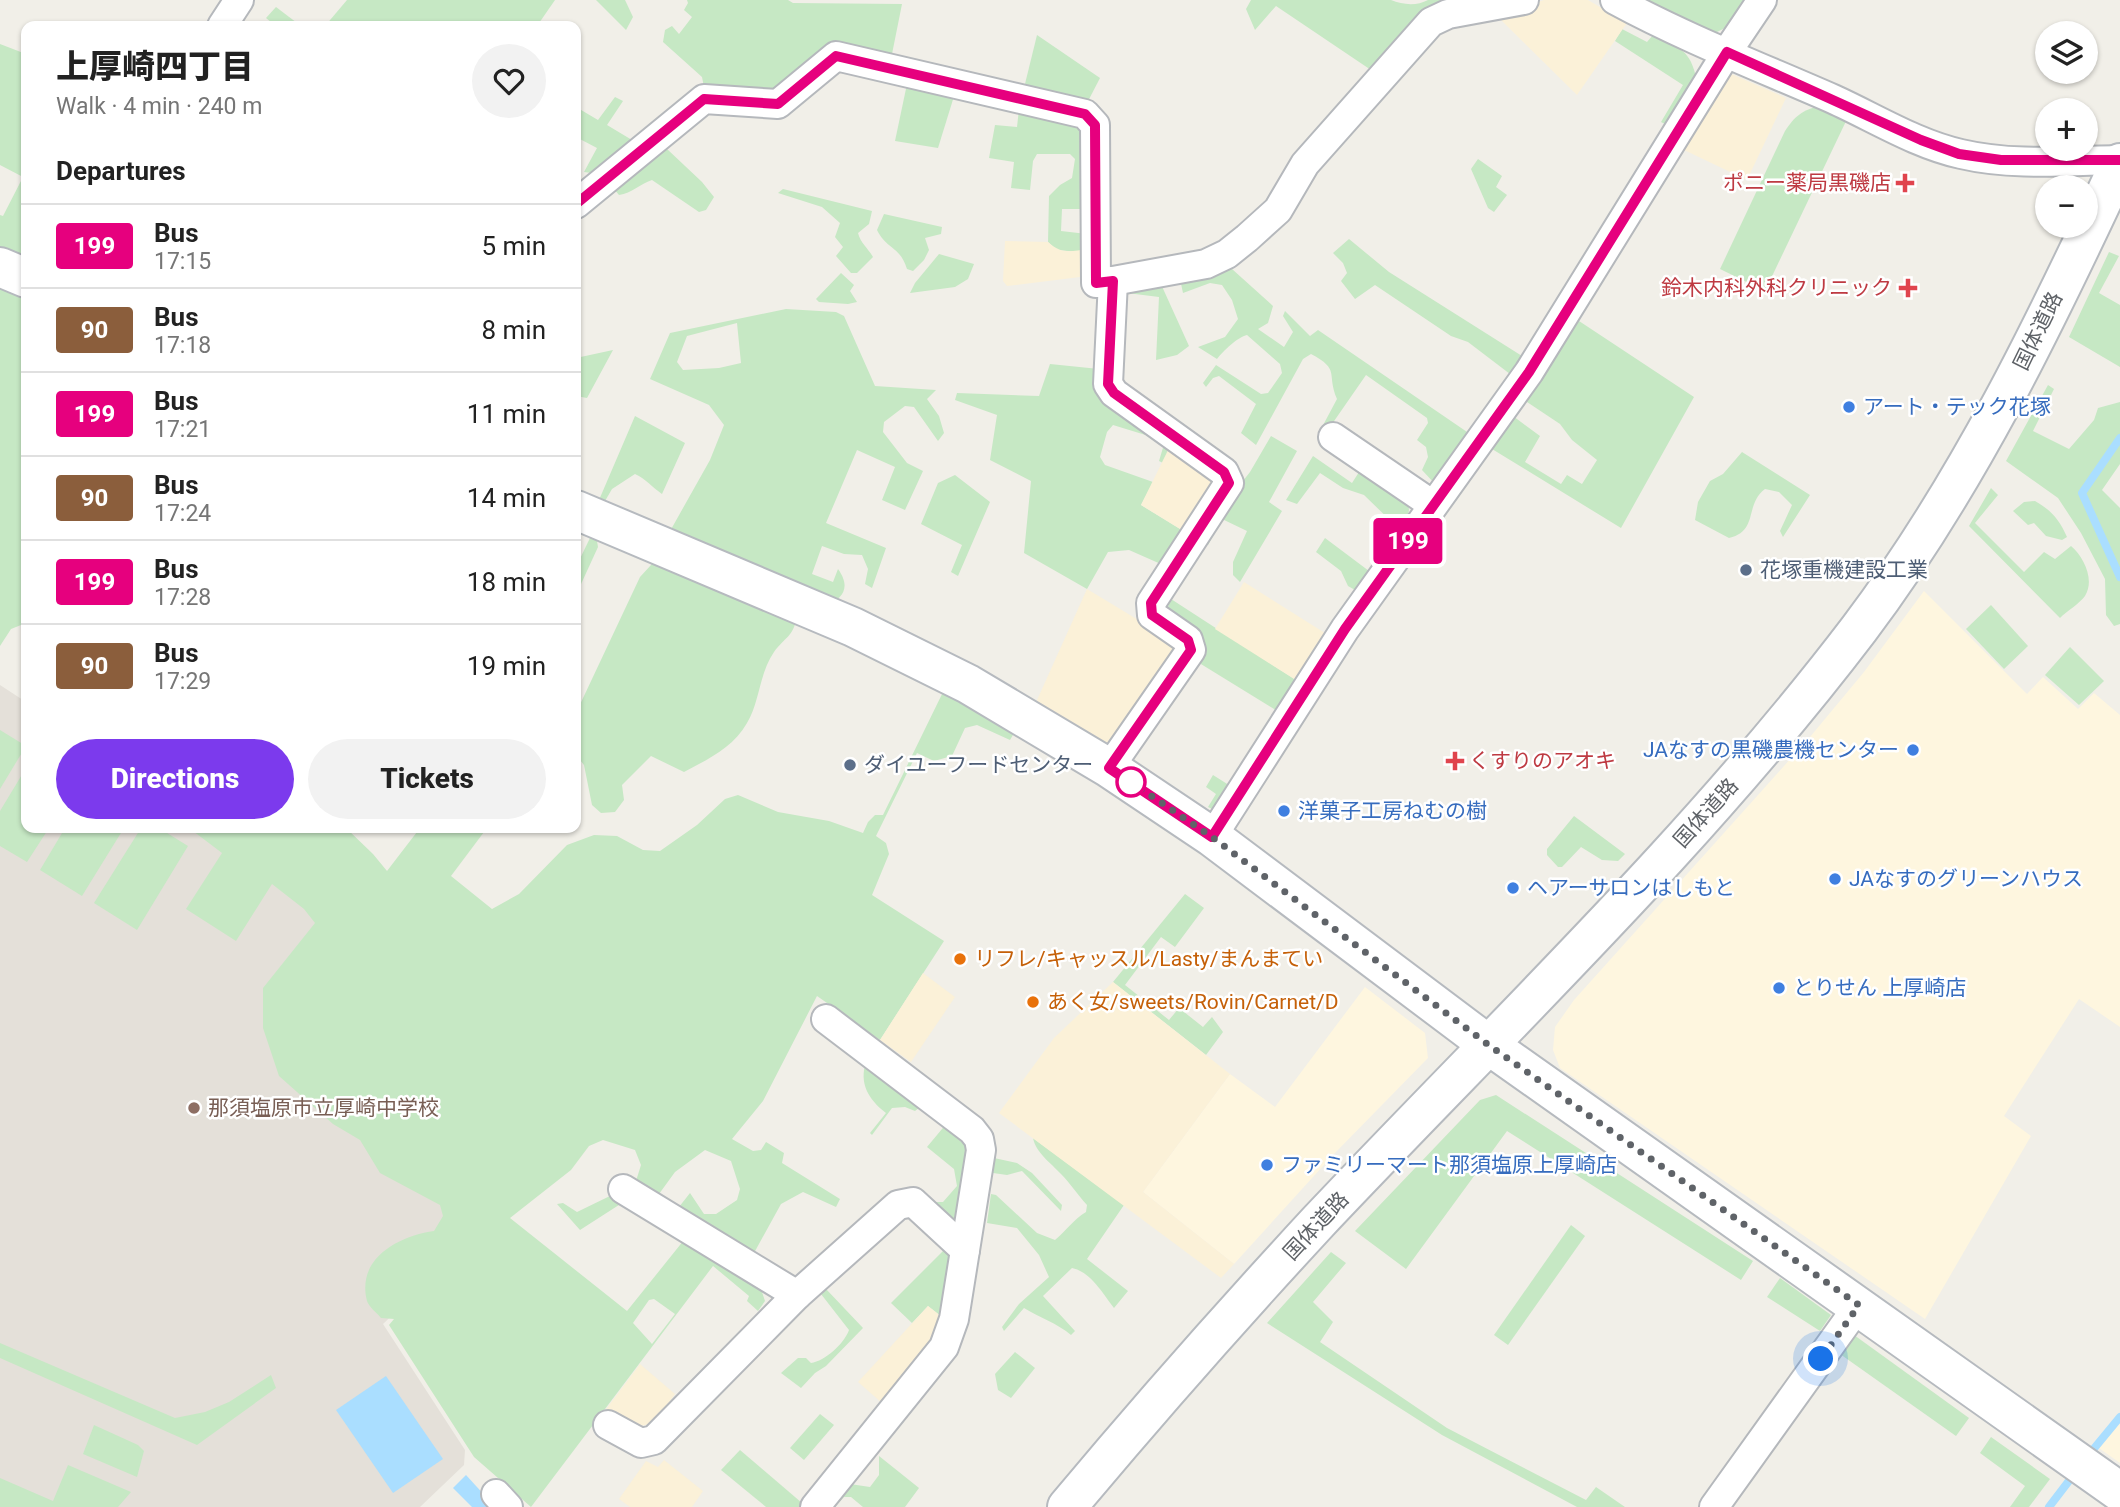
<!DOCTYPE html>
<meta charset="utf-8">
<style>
body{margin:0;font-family:Roboto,"Noto Sans JP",sans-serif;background:#f2f2f2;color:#222;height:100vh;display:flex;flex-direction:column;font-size:26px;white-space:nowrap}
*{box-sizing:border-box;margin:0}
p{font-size:23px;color:#767676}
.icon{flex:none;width:38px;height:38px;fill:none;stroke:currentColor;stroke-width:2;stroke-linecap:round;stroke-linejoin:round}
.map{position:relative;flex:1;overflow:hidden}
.details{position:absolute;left:21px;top:21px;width:560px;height:812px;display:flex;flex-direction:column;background:#fff;border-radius:14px;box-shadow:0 2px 5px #0004}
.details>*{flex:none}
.badge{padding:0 14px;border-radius:5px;font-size:24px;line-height:46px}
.tools{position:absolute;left:2035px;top:21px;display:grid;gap:14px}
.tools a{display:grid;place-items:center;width:63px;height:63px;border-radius:50%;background:#fff;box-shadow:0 2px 5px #0004;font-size:35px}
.you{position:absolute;width:35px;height:35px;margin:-18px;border:5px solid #fff;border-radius:50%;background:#1a73e8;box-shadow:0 0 0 10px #1a73e833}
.map>.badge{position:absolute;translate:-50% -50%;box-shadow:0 0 0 4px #fff}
h2{padding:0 35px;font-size:26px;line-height:63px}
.round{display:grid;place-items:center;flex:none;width:74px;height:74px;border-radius:37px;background:#f2f2f2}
.headline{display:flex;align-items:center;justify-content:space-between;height:119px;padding:0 35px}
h1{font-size:33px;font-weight:800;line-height:52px}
.cta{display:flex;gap:14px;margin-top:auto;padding:14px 35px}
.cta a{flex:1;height:80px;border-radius:42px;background:#7c3aed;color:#fff;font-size:28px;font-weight:800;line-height:80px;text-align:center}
.cta a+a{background:#f2f2f2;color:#222}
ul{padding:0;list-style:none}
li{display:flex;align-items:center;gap:21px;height:84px;padding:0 35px;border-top:2px solid #e0e0e0}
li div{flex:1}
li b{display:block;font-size:26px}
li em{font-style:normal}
li .badge{min-width:77px;font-weight:700;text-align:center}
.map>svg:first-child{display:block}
.commercial{fill:#fef6df}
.education{fill:#e4e0d9}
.green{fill:#c6e8c4;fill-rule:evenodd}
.sand{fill:#fbf1d8}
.water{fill:#aadeff}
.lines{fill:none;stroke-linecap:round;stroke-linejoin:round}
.stream{stroke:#aadeff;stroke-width:8}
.street-casing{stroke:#b5b8bc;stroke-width:32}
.secondary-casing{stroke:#b6babf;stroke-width:42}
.street{stroke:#fff;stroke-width:28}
.secondary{stroke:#fff;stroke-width:38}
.line-casing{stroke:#fff;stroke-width:16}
.line{stroke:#e6007e;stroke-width:10}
.walk{stroke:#5f6368;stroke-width:7;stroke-dasharray:0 12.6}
.health-dot{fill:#e0444e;stroke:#fff;stroke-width:2.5}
.shop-dot{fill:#3f7fe0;stroke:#fff;stroke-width:2.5}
.service-dot{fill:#5c6f8a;stroke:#fff;stroke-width:2.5}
.stop-dot{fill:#fff;stroke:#e6007e;stroke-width:3.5}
.food-dot{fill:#e8710a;stroke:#fff;stroke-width:2.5}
.education-dot{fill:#8d6e63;stroke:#fff;stroke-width:2.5}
.labels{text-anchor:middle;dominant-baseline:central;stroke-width:5;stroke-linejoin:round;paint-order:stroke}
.health-label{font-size:21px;fill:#be3a42;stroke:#fff;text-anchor:end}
.street-label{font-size:21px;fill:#5f6368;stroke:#fff}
.shop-label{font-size:21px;fill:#366cbe;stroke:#fff;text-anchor:start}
.service-label{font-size:21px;fill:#4e5e75;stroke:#fff;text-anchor:start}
.food-label{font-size:21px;fill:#c56008;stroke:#fff;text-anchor:start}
.education-label{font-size:21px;fill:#785e54;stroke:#fff;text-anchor:start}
</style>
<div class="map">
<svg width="2120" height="1507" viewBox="0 0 2120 1507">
<rect width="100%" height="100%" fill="#f1efe8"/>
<g class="commercial">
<path d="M1924,591l103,103 16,-17 35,32 16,-16 26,22v312l-41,-28 -75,117 27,20 -106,183 -365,-251 -7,-18 2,-23 19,-27 236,-263 54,-65z"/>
<path d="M1365,987l60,46 3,25 -95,97 -99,109 -91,-72 87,-118 45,33z"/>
<path d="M2120,1423v40l-24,-17z"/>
</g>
<path class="education" d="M0,685l26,17v126h187l133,98 148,292 -111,106 82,126 -1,15 -44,42h-420z"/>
<g class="green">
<path d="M347,0h208l-18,26h-212z"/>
<path d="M596,0h29l8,17 -7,13z"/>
<path d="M687,0h101l5,3 109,1 -11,55 -59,-12 -57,48 -71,-8 -2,-10 -39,-35 2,-12 7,-4 7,8 13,-17 -8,-7 4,-7z"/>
<path d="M1251,0h140c12,5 26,6 37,0h64l-121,70 -95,-64 -21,24 -9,-21z"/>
<path d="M1632,0h121l-24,26 -14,7 -59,-27z"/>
<path d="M276,7l25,19h-25l-10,-8z"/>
<path d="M1622,29l25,13 6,-7c27,14 37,13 44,46l-28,45 -8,-4 22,-37 -68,-44z"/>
<path d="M1037,35l63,43 -14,27 -62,-17z"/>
<path d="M0,44l26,10v206l-26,-10v-35l3,1 20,-39 -23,-12z"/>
<path d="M907,84l48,9 -17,55 -43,-7z"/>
<path d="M615,97l8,4 -16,24 25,15 -33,34 -15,-2 13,-24 -21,-11v-30l22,13z"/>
<path d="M1820,106l28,11 -83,174 -45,-22 65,-138c10,-15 17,-21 35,-25z"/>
<path d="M1019,109l61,12 7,9v79h-25l-1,22 26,3 1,15 -9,3 -22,-2 -9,-8 1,-46 11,-11 12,-7 3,-19 -5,-5h-33l-4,7 -3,29 -19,-2 3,-26 -25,-4 6,-33 22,2z"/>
<path d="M667,149l35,33 12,15 -8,13 -7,2 -47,-32c-12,4 -20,13 -33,15l-5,-6 43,-39z"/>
<path d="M1478,159l24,17 -6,11 11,8 -13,17 -6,-4 -17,-39z"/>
<path d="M783,189l89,22 -3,13 -11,9c3,11 10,15 15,24l-16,16h-6l-15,-17 7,-9 -8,-10 5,-14 -18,-16 -44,-14z"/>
<path d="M884,214l58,13 -1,7 -16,4 4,12 -5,10 -11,11 -6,-2c-7,-23 -20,-19 -30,-39z"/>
<path d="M1349,239l40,33 133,84 -12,18 -42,-32 -17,-6 -76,-51 -20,14 -14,-18 6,-8 -4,-10 -10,-10z"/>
<path d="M2109,252l10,4 -20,37 21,12v62l-51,-30z"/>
<path d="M939,254l35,10 -6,15 -13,8 -45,6 5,-10z"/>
<path d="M1222,268l10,1 41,37 -5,17 -10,6 26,18 9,-15 -10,-16 2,-5 25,25 8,-6 152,104 -35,50 -13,-14 6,-13 -2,-10 -9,-7 11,-17 -1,-5 -61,-43 -43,62 -2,-8 16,-30c-11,-26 4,-29 -26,-45l-8,5 -47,86 -15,-12 15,-29 -37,-28 -6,2 -7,9 -3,-4 13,-18 45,29 7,-1 14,-20 -2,-9 -33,-29c-9,2 -24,16 -30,24l-19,-12 27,-10 13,-18 -6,-19 -10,-15 -12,-2 -27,10 -3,-14z"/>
<path d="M841,273l13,12 -4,6 7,11 -9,2 -29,-2 -3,-3z"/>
<path d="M1160,282l29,64 -12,9 -21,5 3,-63 -32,-4 -3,-3z"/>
<path d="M0,287l26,11v325l-15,6 -11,17z"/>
<path d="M786,309l50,3 8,4 31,70 61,4 -9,9 12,17 5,17 -6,8 -24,-34 -9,-1 -21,16 -1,10 24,31 16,8 -18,39 -23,-10 13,-33 -38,-17 -31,73 60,25 -14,40 -7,-4 3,-15 -6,-14 -18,-1 -22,-8 -10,28 21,8 5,-13c23,32 -20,40 -41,48 -4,20 -12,20 -23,35 -15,22 -14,49 -27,71 -14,25 -39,36 -63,49l-33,-16 -29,29 2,15 -9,12 -14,1 -9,-8 -8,-40 -8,-10v-42l64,-136 11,-12 59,-105 14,-35 -15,-20 -59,-26 20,-46zM737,323l4,40 -22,5 -36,2 -6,-8 10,-26z"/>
<path d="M1579,321l115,76 -73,131 -129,-79 21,-33 27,20 -15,26 36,22 6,-9 15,9 15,-24 -25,-20 -12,-16 -36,-24z"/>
<path d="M613,350l-26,48 -11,-2 4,-21 -4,-2v-15z"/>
<path d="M1050,364l49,5 73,73 -9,21 -4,-2 6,-20 -52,-16 -6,7 -7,25 5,8 48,17 -12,23 44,27 -22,33 -34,-15 -21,2 -21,37 -63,-36 7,-72 -41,-21 7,-45 -42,-15 2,-7 82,3z"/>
<path d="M2048,385l6,4 -21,42 36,18 25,-29 4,-12 22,-6v62l-18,26 18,18v116l-6,2 -8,-11 -1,-36 -24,-46 -23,-35 -52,-37z"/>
<path d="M635,416l50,27 -23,51c-10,-7 -16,-15 -27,-20l-23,15 -7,12 -6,-1z"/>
<path d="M1271,436l26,15 -28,51 13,9 -42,71 -7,-7v-13l14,-31 -25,-12 -14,26 -11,-6 53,-67z"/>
<path d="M1742,452l68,43 -27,42 -3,-6 12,-26 -13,-13 -14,-3c-21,16 -6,42 -36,49l-34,-18 3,-18 12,-21 13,-7z"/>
<path d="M1313,456l39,27 9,-14c10,7 47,29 48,40 0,8 -6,13 -11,19l-34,-33 -21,-7 -23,-15 -23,31 -11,-4z"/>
<path d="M955,475l35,27 -32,74 -7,-4 11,-27 -41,-21 17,-41z"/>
<path d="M1991,488l7,7 -23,28 49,49 20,-20 11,7 16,-13c13,11 24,34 14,50 -6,8 -18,15 -25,22l-91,-92z"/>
<path d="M2035,501c16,9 24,18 32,36l-5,3 -16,-4 -12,-13 -6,2 -15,-14 11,-9z"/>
<path d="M590,538l7,3 1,6 -22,48v-28z"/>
<path d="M1325,538l44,33 -14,19 -7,-4 -7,-15 -25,-19z"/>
<path d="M1171,599l128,83 -20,30 -83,-51 -30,-49z"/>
<path d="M1991,605l37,41 -24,23 -38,-40z"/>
<path d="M2070,647l34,34 -25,24 -34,-30z"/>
<path d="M944,690l73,38 -7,12 -33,-15 -12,3 -13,28 -18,5 -17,-8 -41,83 10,7 3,11 -17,41 72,46 -64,99 -63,-44 -54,105 -31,38 21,12 8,-1 5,-8 18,11 -2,10 58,36 -4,8 -33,-15 -22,12 -27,49 -75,-46 11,-14 14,21h12l21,-14 3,-11 -9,-28 -26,-11 -30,22 -16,22 -23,-13 5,-16 -6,-15 -32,-10 -14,6 -18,24 -61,48 117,93 57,-71 77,49 4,12 -7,10 -11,-10 2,-5 -36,-30 -182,241 -57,-50 -85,-132 5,-6 -13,-1c-4,-5 -12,-11 -14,-17 -11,-43 32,-65 67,-70l9,-15 -3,-11 -60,-32 -20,-33 -27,-16 -54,-48 -16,-48v-40l52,-65 -11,-14 -32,-25 -36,57 -50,-32 36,-56 -33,-25h157l27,26 14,17 33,-43h58l6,4 -33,44 41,33 27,-15 48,-49 27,-10 23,1 26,14 17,1 37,-26 28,-26 13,-4 40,17 51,9 34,12 5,-11 7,-7h8zM654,1299l21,15 -23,30 -19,-21 16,-23z"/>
<path d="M0,730l26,16 -26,43z"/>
<path d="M26,768v60h23l-22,34 -27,-16v-35z"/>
<path d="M1213,775l19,12 -7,13 -13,9 -4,-2 8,-13 -10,-7z"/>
<path d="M1574,816l51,38 -7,7 -16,-1 -21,-13 -19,20h-4l-11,-12v-6z"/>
<path d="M65,828h59l-42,68 -42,-26z"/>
<path d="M141,828h18l29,18 -51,84 -43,-27z"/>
<path d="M1185,894l19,14 -29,39 -14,-10 -36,48 44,35 10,-12 24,19 9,-10 11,15 -17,23 -93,-73z"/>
<path d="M866,1062l54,45 -5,4 -10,-4 -13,1 -20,27 -2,-2 16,-20c-18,-14 -27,-30 -20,-51z"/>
<path d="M1496,1095l257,166 -12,19 -234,-149 -101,138 -51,-38 125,-131z"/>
<path d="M947,1123l24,23 -11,64 -5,8h-9l-13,-14 2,-2h8l14,-16 -3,-17 -27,-22z"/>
<path d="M1033,1138l91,67 -37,54 41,32 -14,17c-11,-14 -23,-36 -42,-40l-29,28 32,35 -4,4c-14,-12 -31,-17 -47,-27l-20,23 -2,-4 17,-23 30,-27 -10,-22 -22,-27 -30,-5 4,-29 5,1 41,38 18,7c12,-10 18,-20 31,-28l1,-7c-9,-10 -17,-22 -26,-31 -10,-11 -25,-21 -28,-36z"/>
<path d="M994,1158l23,5 15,10 30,32 -1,6 -39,-40 -15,4 -14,-2z"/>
<path d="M612,1195l10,8 -42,27 -23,-26 6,-1 14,9z"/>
<path d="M1571,1225l14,11 -77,109 -14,-10z"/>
<path d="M946,1248l7,11 -11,58 -14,-11 -16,17 -21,-20z"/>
<path d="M1331,1252l15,11 -33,39 20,20 -13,20 127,86 139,72 10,-13 29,20h-48l-135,-72 -175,-112z"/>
<path d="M1780,1278l51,37 -11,16 -53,-34z"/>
<path d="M826,1289l37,39 -37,38 -11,7 -14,15 -20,-15 17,-15h8l5,5c14,-2 33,-19 38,-33l-28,-36z"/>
<path d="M1854,1335l115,83 -13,18 -116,-82z"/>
<path d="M0,1343l175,75 30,-6 24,-10 42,-27 5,13 -79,57 -197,-87z"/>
<path d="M1015,1352l20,16 -24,30 -13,-8 -3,-16z"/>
<path d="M820,1414l14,11 -30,35 -14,-12z"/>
<path d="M94,1425l44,20 6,6 -7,26 -54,-23z"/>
<path d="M1991,1437l59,42 -21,28h-19l15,-21 -45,-33z"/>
<path d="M740,1450l62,53 -3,4h-33l-45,-37z"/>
<path d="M879,1456l40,32 -14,19h-42l-12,-10h-7l-9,10h-5l20,-23 20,3 9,-12z"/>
<path d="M68,1465l63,27 -13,15h-118v-29l53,23z"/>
</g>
<g class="sand">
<path d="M1544,0h44l39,23 -50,72 -80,-79z"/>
<path d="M1729,73l57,25 -39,82 -65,-31z"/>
<path d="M1005,241l43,1c14,13 23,9 40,7v27l-81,10 -4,-5z"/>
<path d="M1172,442l46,34 -33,56 -44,-27z"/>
<path d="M1244,582l84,53 -29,47 -84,-53z"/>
<path d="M1087,589l91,55 -71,111 -74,-46z"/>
<path d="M923,973l32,24 -44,65 -31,-22z"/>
<path d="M1113,982l117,92 -87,118 91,72 -13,14 -222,-165 55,-75z"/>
<path d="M928,1306l14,11 -3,16 -57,70 -24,-21z"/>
<path d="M640,1364l35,30c-26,37 -31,40 -71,18z"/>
<path d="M664,1460l39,31 -11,16h-62l-11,-8 27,-38 12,6z"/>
</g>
<g class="water">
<path d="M386,1376l57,83 -50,34 -57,-83z"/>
<path d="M466,1475l21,23 2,9h-17l-19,-19z"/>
</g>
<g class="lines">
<g class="stream">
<path d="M2120,438l-38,55 38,84"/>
<path d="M2087,1457l33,-40"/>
<path d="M2049,1507l26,-34"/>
</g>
<defs>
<g id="street">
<path d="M1615,0c70,38 145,67 218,99 42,19 83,45 128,55 51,12 106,7 159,6"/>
<path d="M222,26l17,-26"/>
<path d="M576,204l128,-105 74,5 58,-48 249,58 10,11 1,158 17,-2 -5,103 6,9 110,79 5,11 -78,120 1,12 36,25 3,10 -82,118"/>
<path d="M1113,281l93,-17 21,-10 20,-16 31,-28 27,-46 126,-142 17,-8 76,-14"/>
<path d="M1333,437l100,68"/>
<path d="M1212,837l133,-208 184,-257 198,-320 35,-52"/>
<path d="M623,1189l174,106"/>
<path d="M608,1425l33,18 13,-3 143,-145 101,-90 15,-3 52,48"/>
<path d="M496,1494l12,13"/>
<path d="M815,1507l129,-160 10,-28 27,-169 -2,-11 -7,-9 -146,-111"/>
<path d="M1714,1507l145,-202"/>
</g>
<g id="secondary">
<path d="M0,267l26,11"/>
<path d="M576,510l277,117 115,57 141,84 103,69 278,209 630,446"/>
<path d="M1067,1507c81,-97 165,-192 251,-285 184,-195 379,-380 541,-593 108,-143 186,-305 261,-466"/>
</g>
</defs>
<use href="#street" class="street-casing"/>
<use href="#secondary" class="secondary-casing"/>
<use href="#street" class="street"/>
<use href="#secondary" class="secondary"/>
</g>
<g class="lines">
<defs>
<path id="line" d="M576,204l128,-105 74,5 58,-48 249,58 10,11 1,158 17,-2 -5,103 6,9 110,79 5,11 -78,120 1,12 36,25 3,10 -82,118 103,69 133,-208 184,-257 198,-320 194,88 38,14 42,6h119"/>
</defs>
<use href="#line" class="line-casing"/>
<use href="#line" class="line"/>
<path class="walk" d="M1131,782l81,55 278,209 369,259 -38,54"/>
</g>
<g class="health-dot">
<path d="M1901.5 172.5h7v7h7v7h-7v7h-7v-7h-7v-7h7z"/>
<path d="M1904.5 277.5h7v7h7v7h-7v7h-7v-7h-7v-7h7z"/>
<path d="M1451.5 750.5h7v7h7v7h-7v7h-7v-7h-7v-7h7z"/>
</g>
<g class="shop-dot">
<circle cx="1849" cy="407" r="7"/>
<circle cx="1913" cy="750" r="7"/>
<circle cx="1284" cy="811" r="7"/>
<circle cx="1835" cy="879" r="7"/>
<circle cx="1513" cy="888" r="7"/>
<circle cx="1779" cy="988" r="7"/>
<circle cx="1267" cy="1165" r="7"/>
</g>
<g class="service-dot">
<circle cx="1746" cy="570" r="7"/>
<circle cx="850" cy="765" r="7"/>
</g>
<circle class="stop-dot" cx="1131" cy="782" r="14"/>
<g class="food-dot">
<circle cx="960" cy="959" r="7"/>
<circle cx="1033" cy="1002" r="7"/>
</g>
<circle class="education-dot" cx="194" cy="1108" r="7"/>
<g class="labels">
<g class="health-label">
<text x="1891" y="183">ポニー薬局黒磯店</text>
<text x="1892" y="288">鈴木内科外科クリニック</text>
<text x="1469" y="761" text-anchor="start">くすりのアオキ</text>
</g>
<g class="street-label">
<text transform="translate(2038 331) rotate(-64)">国体道路</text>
<text transform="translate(1706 813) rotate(-48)">国体道路</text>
<text transform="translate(1316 1226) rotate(-47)">国体道路</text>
</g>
<g class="shop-label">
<text x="1863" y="407">アート・テック花塚</text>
<text x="1899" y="750" text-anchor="end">JAなすの黒磯農機センター</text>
<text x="1298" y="811">洋菓子工房ねむの樹</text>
<text x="1849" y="879">JAなすのグリーンハウス</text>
<text x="1527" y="888">ヘアーサロンはしもと</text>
<text x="1793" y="988">とりせん 上厚崎店</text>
<text x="1281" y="1165">ファミリーマート那須塩原上厚崎店</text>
</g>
<g class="service-label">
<text x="1760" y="570">花塚重機建設工業</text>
<text x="864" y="765">ダイユーフードセンター</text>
</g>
<g class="food-label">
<text x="974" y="959">リフレ/キャッスル/Lasty/まんまてい</text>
<text x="1047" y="1002">あく女/sweets/Rovin/Carnet/D</text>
</g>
<g class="education-label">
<text x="208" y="1108">那須塩原市立厚崎中学校</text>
</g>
</g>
</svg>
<div class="tools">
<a><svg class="icon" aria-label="layers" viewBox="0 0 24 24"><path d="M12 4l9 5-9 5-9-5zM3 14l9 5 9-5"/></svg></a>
<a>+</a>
<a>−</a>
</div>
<div class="you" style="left:1821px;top:1359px"></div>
<b class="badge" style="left:1408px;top:541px;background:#e6007e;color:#fff">199</b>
<section class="details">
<div class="headline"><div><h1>上厚崎四丁目</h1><p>Walk · 4 min · 240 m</p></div><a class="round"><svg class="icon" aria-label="heart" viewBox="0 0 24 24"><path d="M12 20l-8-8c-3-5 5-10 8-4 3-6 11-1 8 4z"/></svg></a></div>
<h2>Departures</h2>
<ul>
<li><span class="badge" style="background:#e6007e;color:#fff">199</span><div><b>Bus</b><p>17:15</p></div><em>5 min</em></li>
<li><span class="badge" style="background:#8b5e3c;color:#fff">90</span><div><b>Bus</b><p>17:18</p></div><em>8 min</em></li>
<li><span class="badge" style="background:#e6007e;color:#fff">199</span><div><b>Bus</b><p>17:21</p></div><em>11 min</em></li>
<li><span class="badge" style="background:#8b5e3c;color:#fff">90</span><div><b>Bus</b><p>17:24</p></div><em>14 min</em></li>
<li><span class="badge" style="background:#e6007e;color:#fff">199</span><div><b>Bus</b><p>17:28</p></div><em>18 min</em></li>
<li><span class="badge" style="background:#8b5e3c;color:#fff">90</span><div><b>Bus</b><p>17:29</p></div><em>19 min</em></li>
</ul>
<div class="cta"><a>Directions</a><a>Tickets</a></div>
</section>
</div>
